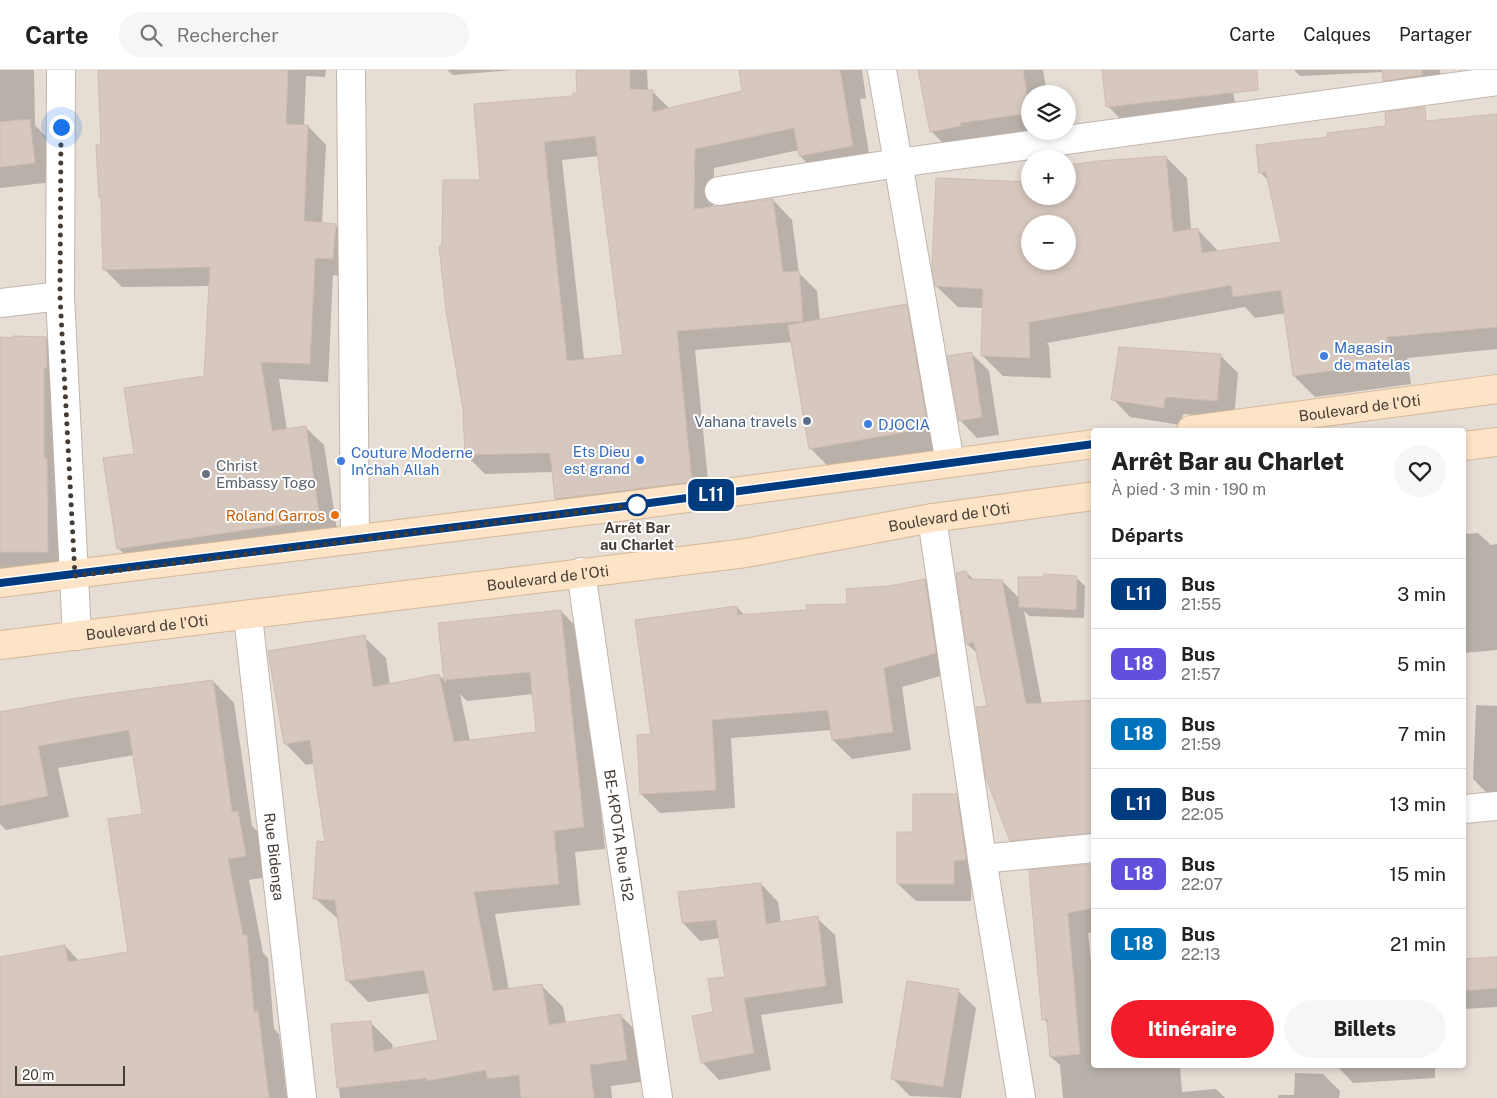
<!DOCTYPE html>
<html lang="fr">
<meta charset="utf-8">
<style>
body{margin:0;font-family:"Public Sans",sans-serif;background:#f6f6f6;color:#222;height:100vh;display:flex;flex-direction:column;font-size:19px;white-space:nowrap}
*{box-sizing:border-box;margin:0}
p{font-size:16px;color:#767676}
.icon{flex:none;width:28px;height:28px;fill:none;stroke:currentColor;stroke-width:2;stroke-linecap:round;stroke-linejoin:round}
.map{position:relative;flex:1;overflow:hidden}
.panel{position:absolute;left:1091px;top:358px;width:375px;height:640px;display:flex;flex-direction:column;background:#fff;border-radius:5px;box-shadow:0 2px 8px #0003}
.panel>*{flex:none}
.badge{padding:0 10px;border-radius:8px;font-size:18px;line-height:32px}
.tools{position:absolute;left:1021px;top:15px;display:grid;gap:10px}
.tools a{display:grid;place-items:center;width:55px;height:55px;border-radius:50%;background:#fff;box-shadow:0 2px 8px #0003;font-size:25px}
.scale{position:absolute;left:15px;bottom:12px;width:110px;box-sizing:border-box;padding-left:5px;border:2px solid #453c35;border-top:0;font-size:14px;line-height:18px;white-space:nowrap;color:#453c35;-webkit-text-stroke:4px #fff;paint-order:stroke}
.you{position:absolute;width:25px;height:25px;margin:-12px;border:4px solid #fff;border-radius:50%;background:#1a73e8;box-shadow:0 0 0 8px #1a73e833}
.map>.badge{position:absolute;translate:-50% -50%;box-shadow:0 0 0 2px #fff}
h2{padding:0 20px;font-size:19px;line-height:45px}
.round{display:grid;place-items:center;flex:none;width:52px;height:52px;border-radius:26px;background:#f6f6f6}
.overview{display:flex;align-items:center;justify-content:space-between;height:85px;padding:0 20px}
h1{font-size:24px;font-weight:800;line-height:38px}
.cta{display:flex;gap:10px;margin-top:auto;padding:10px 20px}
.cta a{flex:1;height:58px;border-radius:30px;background:#f31c2a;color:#fff;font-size:20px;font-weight:800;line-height:58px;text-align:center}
.cta a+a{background:#f6f6f6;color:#222}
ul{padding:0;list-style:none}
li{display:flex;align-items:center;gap:15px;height:70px;padding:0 20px;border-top:1px solid #e0e0e0}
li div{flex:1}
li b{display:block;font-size:19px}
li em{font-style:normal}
li .badge{min-width:55px;font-weight:700;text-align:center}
header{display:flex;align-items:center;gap:30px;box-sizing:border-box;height:70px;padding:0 25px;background:#fff;border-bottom:1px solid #e0e0e0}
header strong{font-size:24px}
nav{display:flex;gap:28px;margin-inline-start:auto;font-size:18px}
.search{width:350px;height:45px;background:#f6f6f6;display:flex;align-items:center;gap:12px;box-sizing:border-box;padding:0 18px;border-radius:28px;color:#767676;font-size:19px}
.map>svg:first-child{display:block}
.residential{fill:#e6ddd4;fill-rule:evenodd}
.shadow{fill:#0003;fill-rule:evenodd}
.building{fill:#d7c8bf;stroke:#cebcaf;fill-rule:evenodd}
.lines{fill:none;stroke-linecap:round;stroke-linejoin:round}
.minor-casing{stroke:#c1b5ac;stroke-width:30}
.secondary-casing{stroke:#d4b899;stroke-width:30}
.minor{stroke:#fff;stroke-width:28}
.secondary{stroke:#fde4c6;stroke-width:28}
.line-casing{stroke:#fff;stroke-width:11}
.line{stroke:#003b80;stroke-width:8}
.walk{stroke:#453c35;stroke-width:5;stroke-dasharray:0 9}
.shop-dot{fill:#3f7fe0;stroke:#fff;stroke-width:2}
.service-dot{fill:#5c6f8a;stroke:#fff;stroke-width:2}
.worship-dot{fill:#6b7280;stroke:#fff;stroke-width:2}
.stop-dot{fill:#fff;stroke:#003b80;stroke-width:2.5}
.food-dot{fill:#e8710a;stroke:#fff;stroke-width:2}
.labels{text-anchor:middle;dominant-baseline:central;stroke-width:4;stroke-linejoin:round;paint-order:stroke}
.shop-label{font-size:15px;fill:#366cbe;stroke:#fff;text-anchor:start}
.street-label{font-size:15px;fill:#453c35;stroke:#fff}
.service-label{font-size:15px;fill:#4e5e75;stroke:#fff;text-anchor:end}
.worship-label{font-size:15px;fill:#5b616d;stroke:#fff;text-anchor:start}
.food-label{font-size:15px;fill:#c56008;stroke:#fff;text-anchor:end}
.stop-label{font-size:15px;font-weight:bold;fill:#453c35;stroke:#fff}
</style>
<header>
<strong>Carte</strong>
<div class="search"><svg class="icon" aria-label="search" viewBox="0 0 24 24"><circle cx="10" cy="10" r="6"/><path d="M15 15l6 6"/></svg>Rechercher</div>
<nav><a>Carte</a><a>Calques</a><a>Partager</a></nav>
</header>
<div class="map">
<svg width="1497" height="1028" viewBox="0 0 1497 1028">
<rect width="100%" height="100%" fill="#f2ece6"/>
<path class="residential" d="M0,0h1497v1028h-1497zM1030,24h38v37h-38zM1030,89h38v37h-38zM1030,154h38v37h-38zM1094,360h370v635h-370z"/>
<g class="shadow">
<path d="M0,0h34l1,55 14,15 4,42 -53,6z"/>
<path d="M99,0h227l-1,7 -19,-1 -2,50h4l18,19 -4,79 13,1 18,18 -2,34 -18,-2 -5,107 -49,-3 8,51 18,-3 19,18 14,91 -201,30 -19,-18 18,-93 69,-78 5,-91 -88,1 -18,-18 -2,-69 -2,-2 2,-52z"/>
<path d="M447,0h65l-59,5z"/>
<path d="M577,0h70l1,21 5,1 17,17 73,-17 -3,-22h122l4,28 -6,1 11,66 -52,10 -19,-19 -1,-6 -85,18 -1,40 60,-8 19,20 7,53 18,18 3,30 86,-15 26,25 21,122 -117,21 -26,-26 -18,-106 -97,8 15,150 -135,17 -19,-19 -3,-26 -68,2 -19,-19 -2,-46 -21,-162 39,-66 96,-87zM599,86l25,200 -40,4 -22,-200z"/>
<path d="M920,0h123l4,24h-17v37l-73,26 -26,-26z"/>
<path d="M1104,0h127l5,44 -109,12 -19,-20z"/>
<path d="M1294,0h146l1,25 -37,5 -20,-20v-8l-84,4z"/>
<path d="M1497,45v234l-90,9 4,26 -96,13 -21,-21 -8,-63 -31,5 -10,-11 -198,36 2,3 2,32 -48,-2 -21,-21 2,-47 -26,-1 -22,-21 94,-103v13h38v-11h5l93,-28 21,21 4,52 6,-1 22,23 63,-8 -13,-63 -8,-8zM1030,154h38v37h-38z"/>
<path d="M0,268h46l17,17 1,214h-64z"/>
<path d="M971,283l18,18 10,64 -22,3 -17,-18z"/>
<path d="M1220,285l18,18 -4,45 -51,-4 -2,11 -51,-8 -17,-18z"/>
<path d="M1478,463l13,12 6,-1v106l-33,3v-119z"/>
<path d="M966,502l8,8 28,1 18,18 56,-22 9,9 -1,32 -55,-2 -5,-5 18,93 52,-3v147l-63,12 -20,-20 -33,-186 -11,-10 -10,-70z"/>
<path d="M925,510l19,19 10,73 -52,15 9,63 -59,9 -19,-19 -1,-10 -101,8 4,70 -75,5 -19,-19 11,-58 85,-129 8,9 63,-4 40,-7 42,-18z"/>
<path d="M561,541l21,22 23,216 -30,3 5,53 -85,9 14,76 32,-5 22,22 3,16 55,-7 21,21 6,44 -37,5 1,12h-272l-7,-72 37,-4 22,22 1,6 47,-9 -10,-48 -62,9 -21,-22 -8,-60 -24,-22 11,-55 -11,-80 -9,2 -21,-22 79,-106 22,21 4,27 49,-10 7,7 -6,-58zM460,624l7,7 66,-7 4,39 -67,8z"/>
<path d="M213,611l21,22 18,123 8,8 7,43 -18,3 14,73 5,5 6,71 5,5 8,64h-284l-3,-19v-120l65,-13 14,15 50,-8 14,-138 -9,-60 -76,13 11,49 -63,13 -6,-6v-111z"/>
<path d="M1476,635l21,1v94l-4,-1 -20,-20z"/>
<path d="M956,725l18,18 -3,88h-55l-18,-17 16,-51z"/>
<path d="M1094,802v60l-6,1 6,58v74h86l2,27 34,-3 9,9h-162l-3,-33 -9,-8 -3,-33 -4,-5 -13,-145z"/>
<path d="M761,814l17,18 3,21 36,-5 18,17 8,68 -82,12 10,55 -52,10 -17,-18 12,-49 12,-35 -6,-40 -20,3 -17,-18z"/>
<path d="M1497,888v49l-33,2v-49z"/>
<path d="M958,921l18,17 -15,90 -51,-2 -17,-17z"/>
<path d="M1336,995h99v13l-82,5z"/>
<path d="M1295,1003l28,1 17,17 -1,7h-61l1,-3h15z"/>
</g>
<g class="building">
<path d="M98,0h190l-2,54 22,1 -4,96 32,3 -3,35 -18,-1 -5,106 -49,-2 11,69 34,-5 14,93 -203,30 -14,-91 31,-4 -10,-66 80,-12 6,-109 -107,3 -2,-72h-2l-3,-53h5z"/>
<path d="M576,0h54v19l23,1 -1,22 90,-21 -3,-21h101l13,76 -54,10 -5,-28 -99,21 -1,60 79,-10 10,73 16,-1 4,50 -126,10 15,151 -137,17 -5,-46 -85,2 -2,-46 -17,-99 -7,-64h3l1,-66h37l-6,-76 99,-8v-3h4zM595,66l28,219 -56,6 -23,-219z"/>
<path d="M918,0h105l7,43 -70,10 1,3 -31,6z"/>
<path d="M1102,0h155l1,20 -152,17z"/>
<path d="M1382,0h40v5l-39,6z"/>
<path d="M1425,37l1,14 71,-7v213l-110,10 3,26 -97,13 -12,-86 -48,7 -2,-12 -205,38h3l1,35 -49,-2 2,-67 -48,-3 -3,-18 4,-90 94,4v14h38v-12h4l-3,-19 30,-4 67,-5 7,76 25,-4 4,25 79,-11 -15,-70 -7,1 -3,-28 72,-8 -1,-4 59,-7 -1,-14zM1030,154h38v37h-38z"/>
<path d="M30,49l5,44 -35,4v-45z"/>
<path d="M907,234l21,124 -119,21 -21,-124z"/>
<path d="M13,266l33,1 1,31 -3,-1v91h3l1,94h-48v-215l13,1z"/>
<path d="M1119,277l102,7 -4,47 -52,-4 -1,11 -53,-8z"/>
<path d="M972,282l10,65 -23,4 -12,-65z"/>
<path d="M966,501l3,8 33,1 24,124 68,-4v133l-84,8 -25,-66 -9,-68 11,-1 -13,-64 -8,2 -10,-71z"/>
<path d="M1044,504l33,2 -1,34 -57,-3 -1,-30h26z"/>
<path d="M925,509l11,74 -52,15 9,64 -61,8 -4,-30 -116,10 4,70 -76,4 -3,-59 14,-1 -16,-114 102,-14v9l70,-5 -1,-5 41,-1 -1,-15 44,-3z"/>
<path d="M561,540l23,217 -30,4 5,53 -85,8 19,99 49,-7 7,41 72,-11 6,46 -37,5 4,33h-73l-2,-23 -32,4 -1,-9 -59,11v-3l-90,10 -6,-64 40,-3 3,31 64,-12 -14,-70 -78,11 -11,-81 -22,-1 4,-58 8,1 -15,-102 -26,4 -16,-93 97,-16 8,52 66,-13 15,68 82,-10 -6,-60 -86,8 -6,-57z"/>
<path d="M213,610l19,132 6,-1 8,45 -18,3 15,76h4l7,77 4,-1 11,87h-269v-141l65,-12 3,17 60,-10 -20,-133 34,-5 -13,-84 -91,16 10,50 -48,10v-94l77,-14z"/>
<path d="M913,724h44l9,66 -12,1v23h-57v-52h16z"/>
<path d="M1094,794v44l-26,5 12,141 -30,3 -3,-38 -5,1 -13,-150z"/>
<path d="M761,813l5,41 52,-8 8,70 -82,12 10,55 -53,10 -9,-47 21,-4 -5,-33 17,-2 -9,-57 -34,3 -4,-31z"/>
<path d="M1497,887v31l-33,3v-32z"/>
<path d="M907,911l52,8 -16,98 -52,-8z"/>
</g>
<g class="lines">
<defs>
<g id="minor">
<path d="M61,0l-1,226 17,340"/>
<path d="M351,0l4,469"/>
<path d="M882,0l68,393"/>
<path d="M719,121l179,-28 599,-82"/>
<path d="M0,233l60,-7"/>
<path d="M932,448l50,341 39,239"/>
<path id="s1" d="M581,502l77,526"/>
<path id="s2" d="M248,546l54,482"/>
<path d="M1464,739l33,-3"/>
<path d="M982,789l112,-11"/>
</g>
<g id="secondary">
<path id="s3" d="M1191,360l306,-41"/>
<path d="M1464,376l33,-4"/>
<path d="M0,513l642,-79 452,-60"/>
<path id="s4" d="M0,575l746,-92 186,-35 162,-22"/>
</g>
</defs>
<use href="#minor" class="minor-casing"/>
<use href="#secondary" class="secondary-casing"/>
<use href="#minor" class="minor"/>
<use href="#secondary" class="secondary"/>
</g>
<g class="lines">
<defs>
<path id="line" d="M0,513l642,-79 452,-60"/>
</defs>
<use href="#line" class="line-casing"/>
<use href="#line" class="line"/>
<path class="walk" d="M61,57l-1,169 15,280 567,-72 -5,1"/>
</g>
<g class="shop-dot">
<circle cx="1324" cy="286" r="5"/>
<circle cx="868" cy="354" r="5"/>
<circle cx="640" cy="390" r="5"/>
<circle cx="341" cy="391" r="5"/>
</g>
<circle class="service-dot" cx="807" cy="351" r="5"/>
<circle class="worship-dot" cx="206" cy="404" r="5"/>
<circle class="stop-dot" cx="637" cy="435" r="10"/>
<circle class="food-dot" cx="335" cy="445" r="5"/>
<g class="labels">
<g class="shop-label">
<text x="1334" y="277">Magasin<tspan x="1334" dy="17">de matelas</tspan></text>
<text x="878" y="354">DJOCIA</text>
<text x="630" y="381" text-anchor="end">Ets Dieu<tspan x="630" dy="17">est grand</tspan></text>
<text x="351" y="382">Couture Moderne<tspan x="351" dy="17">In'chah Allah</tspan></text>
</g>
<g class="street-label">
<text stroke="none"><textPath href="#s3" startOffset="170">Boulevard de l'Oti</textPath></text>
<text stroke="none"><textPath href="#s4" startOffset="958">Boulevard de l'Oti</textPath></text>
<text stroke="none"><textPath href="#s4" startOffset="552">Boulevard de l'Oti</textPath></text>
<text stroke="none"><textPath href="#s4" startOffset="148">Boulevard de l'Oti</textPath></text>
<text stroke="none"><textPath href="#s1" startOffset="266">BE-KPOTA Rue 152</textPath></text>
<text stroke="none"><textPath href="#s2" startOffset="242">Rue Bidenga</textPath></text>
</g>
<g class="service-label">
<text x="797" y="351">Vahana travels</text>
</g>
<g class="worship-label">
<text x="216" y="395">Christ<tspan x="216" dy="17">Embassy Togo</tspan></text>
</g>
<g class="food-label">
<text x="325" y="445">Roland Garros</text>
</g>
<g class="stop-label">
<text x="637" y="457">Arrêt Bar<tspan x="637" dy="17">au Charlet</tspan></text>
</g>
</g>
</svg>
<div class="tools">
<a><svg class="icon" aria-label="layers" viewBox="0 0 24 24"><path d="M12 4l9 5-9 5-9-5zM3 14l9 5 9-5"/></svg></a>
<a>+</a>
<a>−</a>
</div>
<div class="scale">20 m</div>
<div class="you" style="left:61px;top:57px"></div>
<b class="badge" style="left:711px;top:425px;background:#003b80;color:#fff">L11</b>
<section class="panel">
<div class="overview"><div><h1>Arrêt Bar au Charlet</h1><p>À pied · 3 min · 190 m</p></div><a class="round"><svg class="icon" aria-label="heart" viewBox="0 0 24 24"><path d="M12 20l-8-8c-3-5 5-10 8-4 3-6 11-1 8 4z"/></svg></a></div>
<h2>Départs</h2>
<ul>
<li><span class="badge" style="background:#003b80;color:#fff">L11</span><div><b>Bus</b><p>21:55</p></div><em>3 min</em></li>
<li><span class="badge" style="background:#6050dc;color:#fff">L18</span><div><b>Bus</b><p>21:57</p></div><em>5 min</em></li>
<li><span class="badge" style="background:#0072bc;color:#fff">L18</span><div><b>Bus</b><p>21:59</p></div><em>7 min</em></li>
<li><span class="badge" style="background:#003b80;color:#fff">L11</span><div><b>Bus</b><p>22:05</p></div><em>13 min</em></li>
<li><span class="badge" style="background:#6050dc;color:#fff">L18</span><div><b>Bus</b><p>22:07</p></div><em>15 min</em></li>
<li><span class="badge" style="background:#0072bc;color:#fff">L18</span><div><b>Bus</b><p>22:13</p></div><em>21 min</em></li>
</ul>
<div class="cta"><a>Itinéraire</a><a>Billets</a></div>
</section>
</div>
